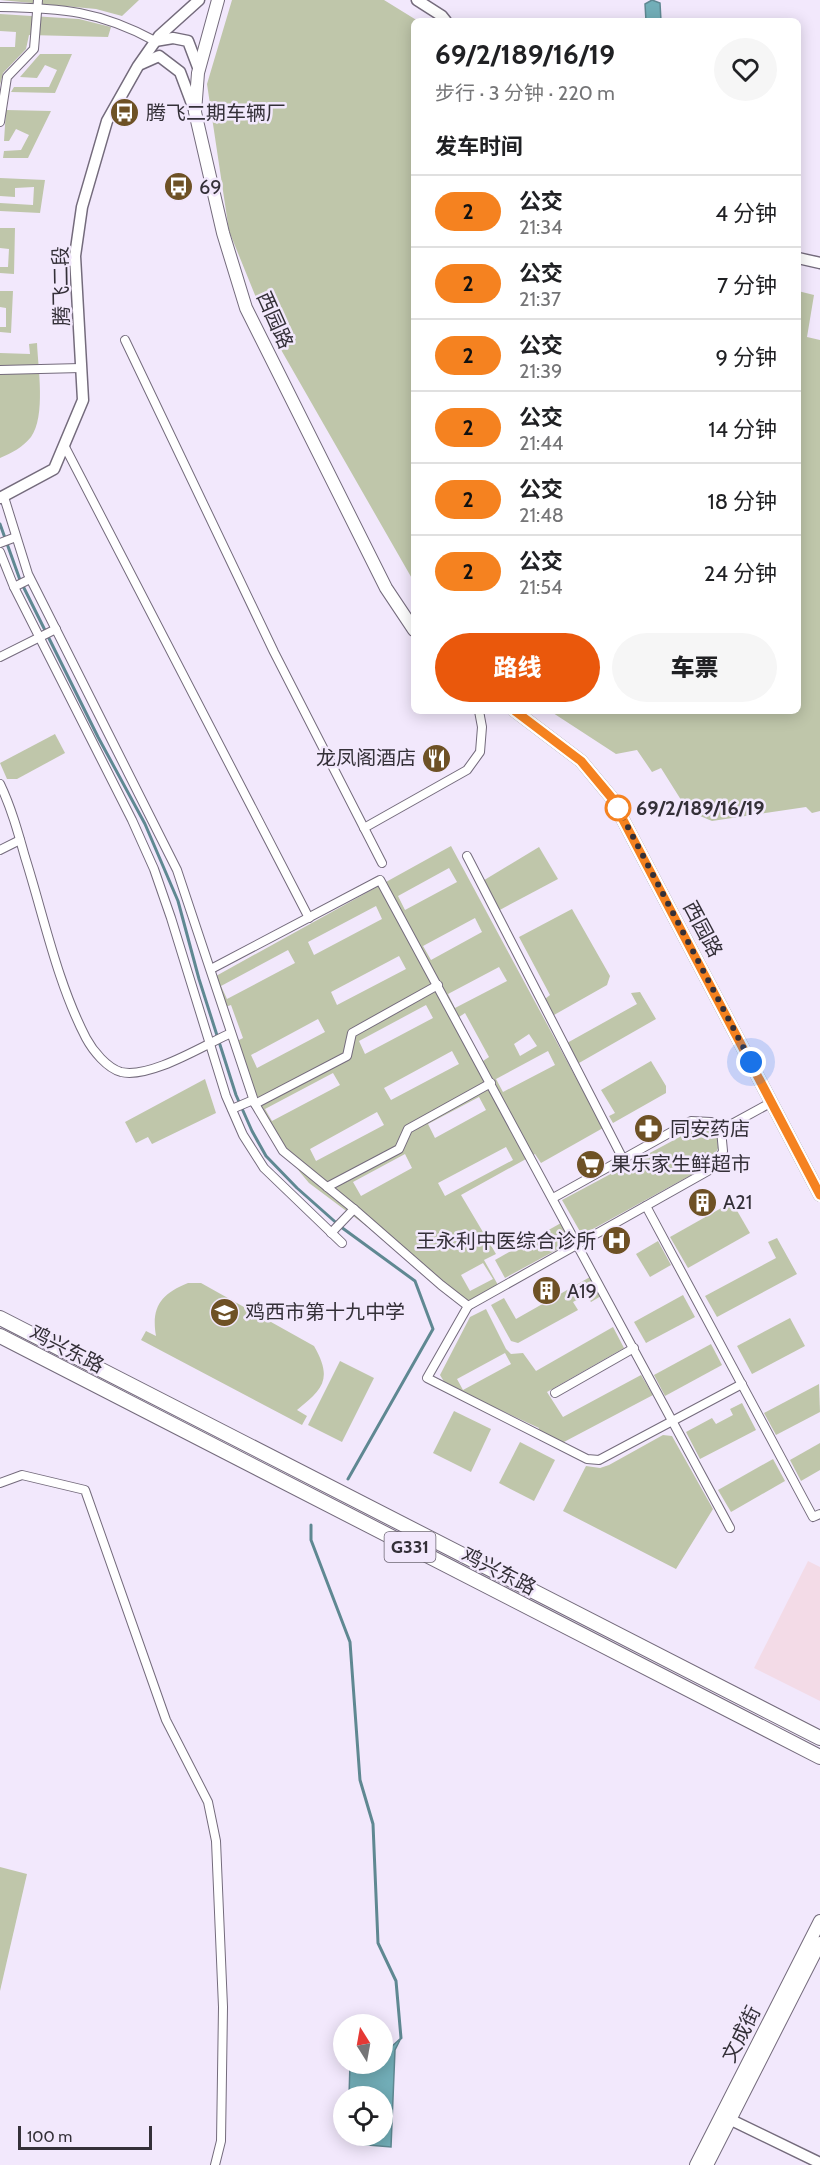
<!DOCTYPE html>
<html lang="zh">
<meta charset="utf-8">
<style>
body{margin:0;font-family:Cabin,"Noto Sans SC",sans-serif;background:#f6f6f6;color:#202124;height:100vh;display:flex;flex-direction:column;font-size:22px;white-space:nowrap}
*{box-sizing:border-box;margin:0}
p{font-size:20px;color:#757577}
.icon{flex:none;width:33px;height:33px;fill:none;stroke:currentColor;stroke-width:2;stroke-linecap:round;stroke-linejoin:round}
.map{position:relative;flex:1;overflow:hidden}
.details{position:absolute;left:411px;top:18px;width:390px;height:696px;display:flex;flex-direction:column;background:#fff;border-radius:9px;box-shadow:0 3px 15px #0003}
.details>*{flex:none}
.badge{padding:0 12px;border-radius:20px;font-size:21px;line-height:39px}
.needle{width:39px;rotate:349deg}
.controls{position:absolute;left:333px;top:2014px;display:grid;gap:12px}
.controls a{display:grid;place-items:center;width:60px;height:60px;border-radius:50%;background:#fff;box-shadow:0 3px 15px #0003;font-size:30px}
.scale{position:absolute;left:18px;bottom:15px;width:134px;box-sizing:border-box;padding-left:6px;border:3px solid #343038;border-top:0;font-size:16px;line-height:21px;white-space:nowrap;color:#343038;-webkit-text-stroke:4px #f2e8fc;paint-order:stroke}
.you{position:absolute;width:30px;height:30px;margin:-15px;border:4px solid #fff;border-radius:50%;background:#1a73e8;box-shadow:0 0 0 9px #1a73e833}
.map>.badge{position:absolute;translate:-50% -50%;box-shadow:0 0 0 3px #fff}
h2{padding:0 24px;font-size:22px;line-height:54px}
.round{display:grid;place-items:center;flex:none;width:63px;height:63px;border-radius:32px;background:#f6f6f6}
.headline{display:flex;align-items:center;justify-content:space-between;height:102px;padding:0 24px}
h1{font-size:28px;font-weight:800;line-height:45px}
.primary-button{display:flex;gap:12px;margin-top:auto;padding:12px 24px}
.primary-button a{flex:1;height:69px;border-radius:36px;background:#ea580c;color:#fff;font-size:24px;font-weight:800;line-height:69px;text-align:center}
.primary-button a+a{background:#f6f6f6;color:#202124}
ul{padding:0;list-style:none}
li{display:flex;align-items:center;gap:18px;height:72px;padding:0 24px;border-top:2px solid #e0e0e0}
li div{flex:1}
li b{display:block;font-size:22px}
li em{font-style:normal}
li .badge{min-width:66px;font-weight:700;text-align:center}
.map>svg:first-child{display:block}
.commercial{fill:#f3dbe7}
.green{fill:#bfc6aa;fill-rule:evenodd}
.water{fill:#72aeb8;stroke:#5f8892;stroke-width:1.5}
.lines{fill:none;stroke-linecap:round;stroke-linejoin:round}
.stream{stroke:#5f8892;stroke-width:3}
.minor-casing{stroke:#746b7c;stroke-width:10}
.tertiary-casing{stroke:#746b7c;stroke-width:13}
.secondary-casing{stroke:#746b7c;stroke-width:14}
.trunk-casing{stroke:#746b7c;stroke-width:16}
.minor{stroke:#fff;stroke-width:8}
.tertiary{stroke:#fff;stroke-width:10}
.secondary{stroke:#fff;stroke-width:12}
.trunk{stroke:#fff;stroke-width:14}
.line-casing{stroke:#fff;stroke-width:14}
.line{stroke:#f58220;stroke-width:9}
.walk{stroke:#343038;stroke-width:6;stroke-dasharray:0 10.8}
.stop-dot{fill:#fff;stroke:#f58220;stroke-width:3}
.labels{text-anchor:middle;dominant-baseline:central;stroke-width:5;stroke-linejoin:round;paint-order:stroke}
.shield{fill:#f2e8fc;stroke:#6d6773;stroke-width:1.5}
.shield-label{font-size:18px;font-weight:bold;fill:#343038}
.poi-label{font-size:20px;fill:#343038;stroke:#f2e8fc;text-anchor:start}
.street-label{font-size:20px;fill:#343038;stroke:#f2e8fc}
.stop-label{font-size:20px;font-weight:bold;fill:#343038;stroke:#f2e8fc;text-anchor:start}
</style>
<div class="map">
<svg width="820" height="2165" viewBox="0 0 820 2165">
<rect width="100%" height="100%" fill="#f2e8fc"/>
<path class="commercial" d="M808,1561l12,6v134l-66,-33z"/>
<g class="green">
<path d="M0,0h139l-17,16 -26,-7z"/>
<path d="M232,0h152l34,21h-4v561l-146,-255 -39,-96 -22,-147z"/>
<path d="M0,14l79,5 32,8 -3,10 -79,-2 -3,14 -23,24 -3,12v-38h15l1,-15 -16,-1z"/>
<path d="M40,54h32l-17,39 -44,-1 3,-5h35l8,-17 -12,-5 -8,13 -17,-1z"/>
<path d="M6,110l45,1 -23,47h-25l1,-7 17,-1 8,-15 -13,-6 -7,12h-5z"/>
<path d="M0,178l45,2 -5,33 -40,-2v-8l33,2 1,-18 -19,1v9l-15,-1z"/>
<path d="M0,228h15l-1,46 -14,-1v-6h8l1,-18 -9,-1z"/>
<path d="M0,291h13l-2,42 -11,-1v-5h6v-19l-6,-1z"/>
<path d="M798,291l16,4 -7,42 13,3v471l-8,2 -6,-6 -94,14 -24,-10 -27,-43 -9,4 -15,-22 -21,4 -66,-43h248z"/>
<path d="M37,343c1,25 9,73 -6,94 -8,10 -19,16 -31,21v-105l30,1 -1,-10z"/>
<path d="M55,734l10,19 -48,26h-10l-7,-16z"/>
<path d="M451,846l152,282 -62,35 -6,-9 -74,41 35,59 -12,6 14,25 -29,18 -160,-120c-36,-41 -55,-92 -72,-142l6,-3 -12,-33 -6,2 -9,-31zM449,868l8,14 -52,28 -7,-14zM376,906l6,13 -68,36 -6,-13zM475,918l7,14 -51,28 -8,-14zM288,950l7,13 -68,36 -6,-13zM399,956l7,13 -69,36 -6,-13zM499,967l8,14 -52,27 -7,-14zM426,1005l7,13 -68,36 -6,-13zM465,1013l24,44 -9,6 -24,-44zM318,1019l7,13 -68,36 -6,-13zM529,1034l8,12 -17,10 -6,-12zM452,1051l7,13 -68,36 -7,-12zM548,1051l7,14 -52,27 -7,-13zM333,1073l7,12 -68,36 -7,-12zM479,1097l7,13 -51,28 -7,-14zM377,1112l7,13 -68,36 -6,-12zM506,1147l7,13 -68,36 -7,-13zM405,1154l7,14 -51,28 -8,-14zM483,1263l10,16 -23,12 -9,-16z"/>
<path d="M539,847l19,32 -62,33 -15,-30z"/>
<path d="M572,909l38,67 -3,9 -53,30 -9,-16 5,-4 -31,-58z"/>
<path d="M640,992l16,27 -77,44 -12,-20 70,-39 -6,-11z"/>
<path d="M651,1061l15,25v7l-53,30 -4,-7 6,-3 -14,-23z"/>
<path d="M205,1079l11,34 -64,31 -4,-7 -12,6 -11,-21z"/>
<path d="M700,1129h9l8,7 1,12 -7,16 -129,71 -20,-35 127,-68z"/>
<path d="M732,1202l18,31 -62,35 -18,-31z"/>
<path d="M561,1223l10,19 -66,36 -10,-18z"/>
<path d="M777,1238l20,36 -80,43 -12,-21 71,-38 -8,-16z"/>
<path d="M658,1241l13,24 -21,12 -14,-23z"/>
<path d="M590,1277l11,19 -10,6 -5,-7 -13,7 5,8 -60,33 -7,-2 -20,-36 13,-7 12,21z"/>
<path d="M188,1283h13l113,63c19,33 9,43 -17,64l10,6 -5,9 -161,-85 5,-9 10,5c-5,-29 5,-42 32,-53z"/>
<path d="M683,1295l12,22 -49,26 -12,-21z"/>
<path d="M486,1309l20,40 5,5 12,-1 13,18 77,-44 11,21 -77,44 16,25 78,-42 12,20 -91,48 -24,-12 1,-3 -93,-43 -6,-10 30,-58zM505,1353l6,11 -48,26 -6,-11z"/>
<path d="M790,1318l15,28 -53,28 -15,-28z"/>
<path d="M711,1344l11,21 -57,31 -11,-21z"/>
<path d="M340,1361l34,17 -32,64 -34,-17z"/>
<path d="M819,1384l1,28 -44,23 -12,-22z"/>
<path d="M742,1403l14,27 -56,29 -14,-27 26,-14 4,6 17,-9 -3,-6z"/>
<path d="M454,1411l37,18 -20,43 -38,-19z"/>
<path d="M663,1435l9,1 41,73 -37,60 -113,-58 23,-45 14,2 9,-3z"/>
<path d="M520,1442l35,18 -21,41 -35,-18z"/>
<path d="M820,1443v27l-19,11 -11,-21z"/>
<path d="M773,1459l12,22 -54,31 -13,-22z"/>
<path d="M0,1867l27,7 -27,117z"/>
</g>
<g class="water">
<path d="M652,0l8,3 1,18h-15l-1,-17z"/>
<path d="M401,2038l-6,12 -4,97 -35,-3 -3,-8h29v-39h-33l1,-33h32l1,-16 8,-1z"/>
</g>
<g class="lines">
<g class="stream">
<path d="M0,524l20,56 78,157 47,87 33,77 21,78 37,116 16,36 14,25 31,32 44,39 74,54 18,48 -85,150"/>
<path d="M311,1525v15l39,102 10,138 13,44 5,119 18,38 5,57"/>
</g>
<defs>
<g id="minor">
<path d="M0,7c62,1 100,4 155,34"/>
<path d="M0,122l7,-45 27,-28 4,-49"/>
<path d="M125,340l149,312 108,211"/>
<path d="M0,370l81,-2"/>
<path d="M64,445l245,473"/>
<path d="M4,497l24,77 149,296 78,234 28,47 71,58 87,76 27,21 -41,72 160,81 12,1 143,-76"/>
<path d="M0,543l16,-6"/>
<path d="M0,552l14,35 118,233 22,49 17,49 55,178 17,39 21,33 78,75"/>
<path d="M14,587l16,-8"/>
<path d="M0,657l56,-28"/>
<path d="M0,784c11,23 18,48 25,73 19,60 32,125 61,181 7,13 21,30 35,34 29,7 83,-27 110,-39"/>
<path d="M364,828l103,-58 13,-18 2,-25 -3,-16"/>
<path d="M0,850l20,-10"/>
<path d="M467,856l156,303"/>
<path d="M211,969l169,-89 350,648"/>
<path d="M255,1104l92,-48 5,-23 86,-48"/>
<path d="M232,1109l21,-9"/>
<path d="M721,1130l51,-28"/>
<path d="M327,1187l72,-38 9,-20 83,-46"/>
<path d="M646,1206l167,311 7,-3"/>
<path d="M331,1233l23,-24"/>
<path d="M468,1306l247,-139 8,-16 -2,-21 -10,-8 -20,-1 -138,77"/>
<path d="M555,1393l79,-45"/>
<path d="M0,1483l22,-8 63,15 81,230 42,82 8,39 7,166 -2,134 -6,24"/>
</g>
<g id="tertiary">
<path d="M417,0l25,16 4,5"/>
<path d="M155,41l18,-3 15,3 11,29"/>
<path d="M141,64l18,-8 21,16 15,40"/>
<path d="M798,258l22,5"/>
<path d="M0,498l54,-29 29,-69 -8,-144 7,-49 25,-86 31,-55 21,-30 40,-36"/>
<path d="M723,2116l97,47"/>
</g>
<g id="secondary">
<path d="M218,0l-20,73 -3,39 28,121 23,75 140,280 28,42"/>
<path d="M515,711l66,50 30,36 209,398"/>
<path d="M696,2165l124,-244"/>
<path d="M707,2165l113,-222"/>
</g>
<g id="trunk">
<path d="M0,1318l820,420"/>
<path d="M0,1336l820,421"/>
</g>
</defs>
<use href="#minor" class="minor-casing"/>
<use href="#tertiary" class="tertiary-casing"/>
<use href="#secondary" class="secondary-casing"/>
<use href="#trunk" class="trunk-casing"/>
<use href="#minor" class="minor"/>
<use href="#tertiary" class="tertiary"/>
<use href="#secondary" class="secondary"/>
<use href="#trunk" class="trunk"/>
</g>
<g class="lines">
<defs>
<path id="line" d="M515,711l66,50 30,36 209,398"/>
</defs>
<use href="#line" class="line-casing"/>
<use href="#line" class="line"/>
<path class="walk" d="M618,808l133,254"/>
</g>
<defs>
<symbol id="bus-disc" viewBox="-11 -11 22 22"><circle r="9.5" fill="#6e5125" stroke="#f2e8fc"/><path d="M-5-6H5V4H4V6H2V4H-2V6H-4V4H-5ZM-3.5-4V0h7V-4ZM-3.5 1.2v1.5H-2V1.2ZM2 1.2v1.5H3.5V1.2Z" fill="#fff"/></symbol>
<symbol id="restaurant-disc" viewBox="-11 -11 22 22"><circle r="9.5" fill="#6e5125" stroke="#f2e8fc"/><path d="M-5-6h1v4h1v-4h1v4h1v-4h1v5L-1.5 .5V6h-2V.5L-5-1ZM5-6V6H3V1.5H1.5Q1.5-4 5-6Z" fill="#fff"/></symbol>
<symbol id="pharmacy-disc" viewBox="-11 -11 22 22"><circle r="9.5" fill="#6e5125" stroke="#f2e8fc"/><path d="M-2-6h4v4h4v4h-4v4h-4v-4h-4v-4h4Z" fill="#fff"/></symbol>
<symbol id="supermarket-disc" viewBox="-11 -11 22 22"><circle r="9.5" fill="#6e5125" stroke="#f2e8fc"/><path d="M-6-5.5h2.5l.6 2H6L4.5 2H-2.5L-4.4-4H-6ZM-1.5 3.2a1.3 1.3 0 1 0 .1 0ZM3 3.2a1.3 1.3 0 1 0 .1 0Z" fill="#fff"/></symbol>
<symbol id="building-disc" viewBox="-11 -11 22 22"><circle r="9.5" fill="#6e5125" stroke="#f2e8fc"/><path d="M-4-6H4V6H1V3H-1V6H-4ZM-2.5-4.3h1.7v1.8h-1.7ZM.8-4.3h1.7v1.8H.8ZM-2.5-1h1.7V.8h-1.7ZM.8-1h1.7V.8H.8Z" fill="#fff"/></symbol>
<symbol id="hospital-disc" viewBox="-11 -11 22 22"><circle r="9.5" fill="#6e5125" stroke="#f2e8fc"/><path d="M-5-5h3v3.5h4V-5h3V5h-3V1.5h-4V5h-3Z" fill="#fff"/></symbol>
<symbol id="school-disc" viewBox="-11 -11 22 22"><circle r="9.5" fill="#6e5125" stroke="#f2e8fc"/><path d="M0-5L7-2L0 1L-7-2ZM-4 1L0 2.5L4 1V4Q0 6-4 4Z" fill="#fff"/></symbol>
</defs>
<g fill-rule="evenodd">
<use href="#bus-disc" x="108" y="96" width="33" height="33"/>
<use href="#bus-disc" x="162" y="170" width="33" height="33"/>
<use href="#restaurant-disc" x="420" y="742" width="33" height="33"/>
<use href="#pharmacy-disc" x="632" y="1112" width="33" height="33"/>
<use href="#supermarket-disc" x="574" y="1148" width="33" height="33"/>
<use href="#building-disc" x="686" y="1186" width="33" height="33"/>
<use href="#hospital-disc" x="600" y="1224" width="33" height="33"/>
<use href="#building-disc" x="530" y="1274" width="33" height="33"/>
<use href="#school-disc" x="208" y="1296" width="33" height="33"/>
</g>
<circle class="stop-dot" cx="618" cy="808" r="12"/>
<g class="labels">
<rect class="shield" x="384.5" y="1532" width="51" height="30" rx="4.5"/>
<g class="shield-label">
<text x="410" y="1547">G331</text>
</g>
<g class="poi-label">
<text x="146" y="113">腾飞二期车辆厂</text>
<text x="199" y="187">69</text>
<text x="416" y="758" text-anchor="end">龙凤阁酒店</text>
<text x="670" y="1129">同安药店</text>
<text x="611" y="1164">果乐家生鲜超市</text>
<text x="723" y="1202">A21</text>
<text x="596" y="1241" text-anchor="end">王永利中医综合诊所</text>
<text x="567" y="1291">A19</text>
<text x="245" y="1312">鸡西市第十九中学</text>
</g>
<g class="street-label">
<text transform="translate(61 286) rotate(-91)">腾飞二段</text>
<text transform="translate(275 320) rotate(66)">西园路</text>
<text transform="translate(703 929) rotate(62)">西园路</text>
<text transform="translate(67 1349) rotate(27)">鸡兴东路</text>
<text transform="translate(499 1571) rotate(27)">鸡兴东路</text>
<text transform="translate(741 2034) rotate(-63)">文成街</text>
</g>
<g class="stop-label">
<text x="636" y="808">69/2/189/16/19</text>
</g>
</g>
</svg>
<div class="controls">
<a><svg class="needle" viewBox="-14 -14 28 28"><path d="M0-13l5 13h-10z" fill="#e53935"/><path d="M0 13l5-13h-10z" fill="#757577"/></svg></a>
<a><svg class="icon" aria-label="locate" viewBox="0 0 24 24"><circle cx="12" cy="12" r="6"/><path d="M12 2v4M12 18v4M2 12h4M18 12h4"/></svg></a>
</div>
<div class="scale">100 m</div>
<div class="you" style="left:751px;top:1062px"></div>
<section class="details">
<div class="headline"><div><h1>69/2/189/16/19</h1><p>步行 · 3 分钟 · 220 m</p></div><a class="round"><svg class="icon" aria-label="heart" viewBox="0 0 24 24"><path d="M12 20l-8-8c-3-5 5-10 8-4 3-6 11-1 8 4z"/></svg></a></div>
<h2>发车时间</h2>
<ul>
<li><span class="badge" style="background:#f58220;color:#111">2</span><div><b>公交</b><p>21:34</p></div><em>4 分钟</em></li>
<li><span class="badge" style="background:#f58220;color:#111">2</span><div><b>公交</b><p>21:37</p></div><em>7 分钟</em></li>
<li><span class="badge" style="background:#f58220;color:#111">2</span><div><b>公交</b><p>21:39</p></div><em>9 分钟</em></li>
<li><span class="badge" style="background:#f58220;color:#111">2</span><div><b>公交</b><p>21:44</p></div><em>14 分钟</em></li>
<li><span class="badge" style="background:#f58220;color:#111">2</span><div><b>公交</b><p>21:48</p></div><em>18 分钟</em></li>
<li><span class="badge" style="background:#f58220;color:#111">2</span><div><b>公交</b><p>21:54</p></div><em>24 分钟</em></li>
</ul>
<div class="primary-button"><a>路线</a><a>车票</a></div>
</section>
</div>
